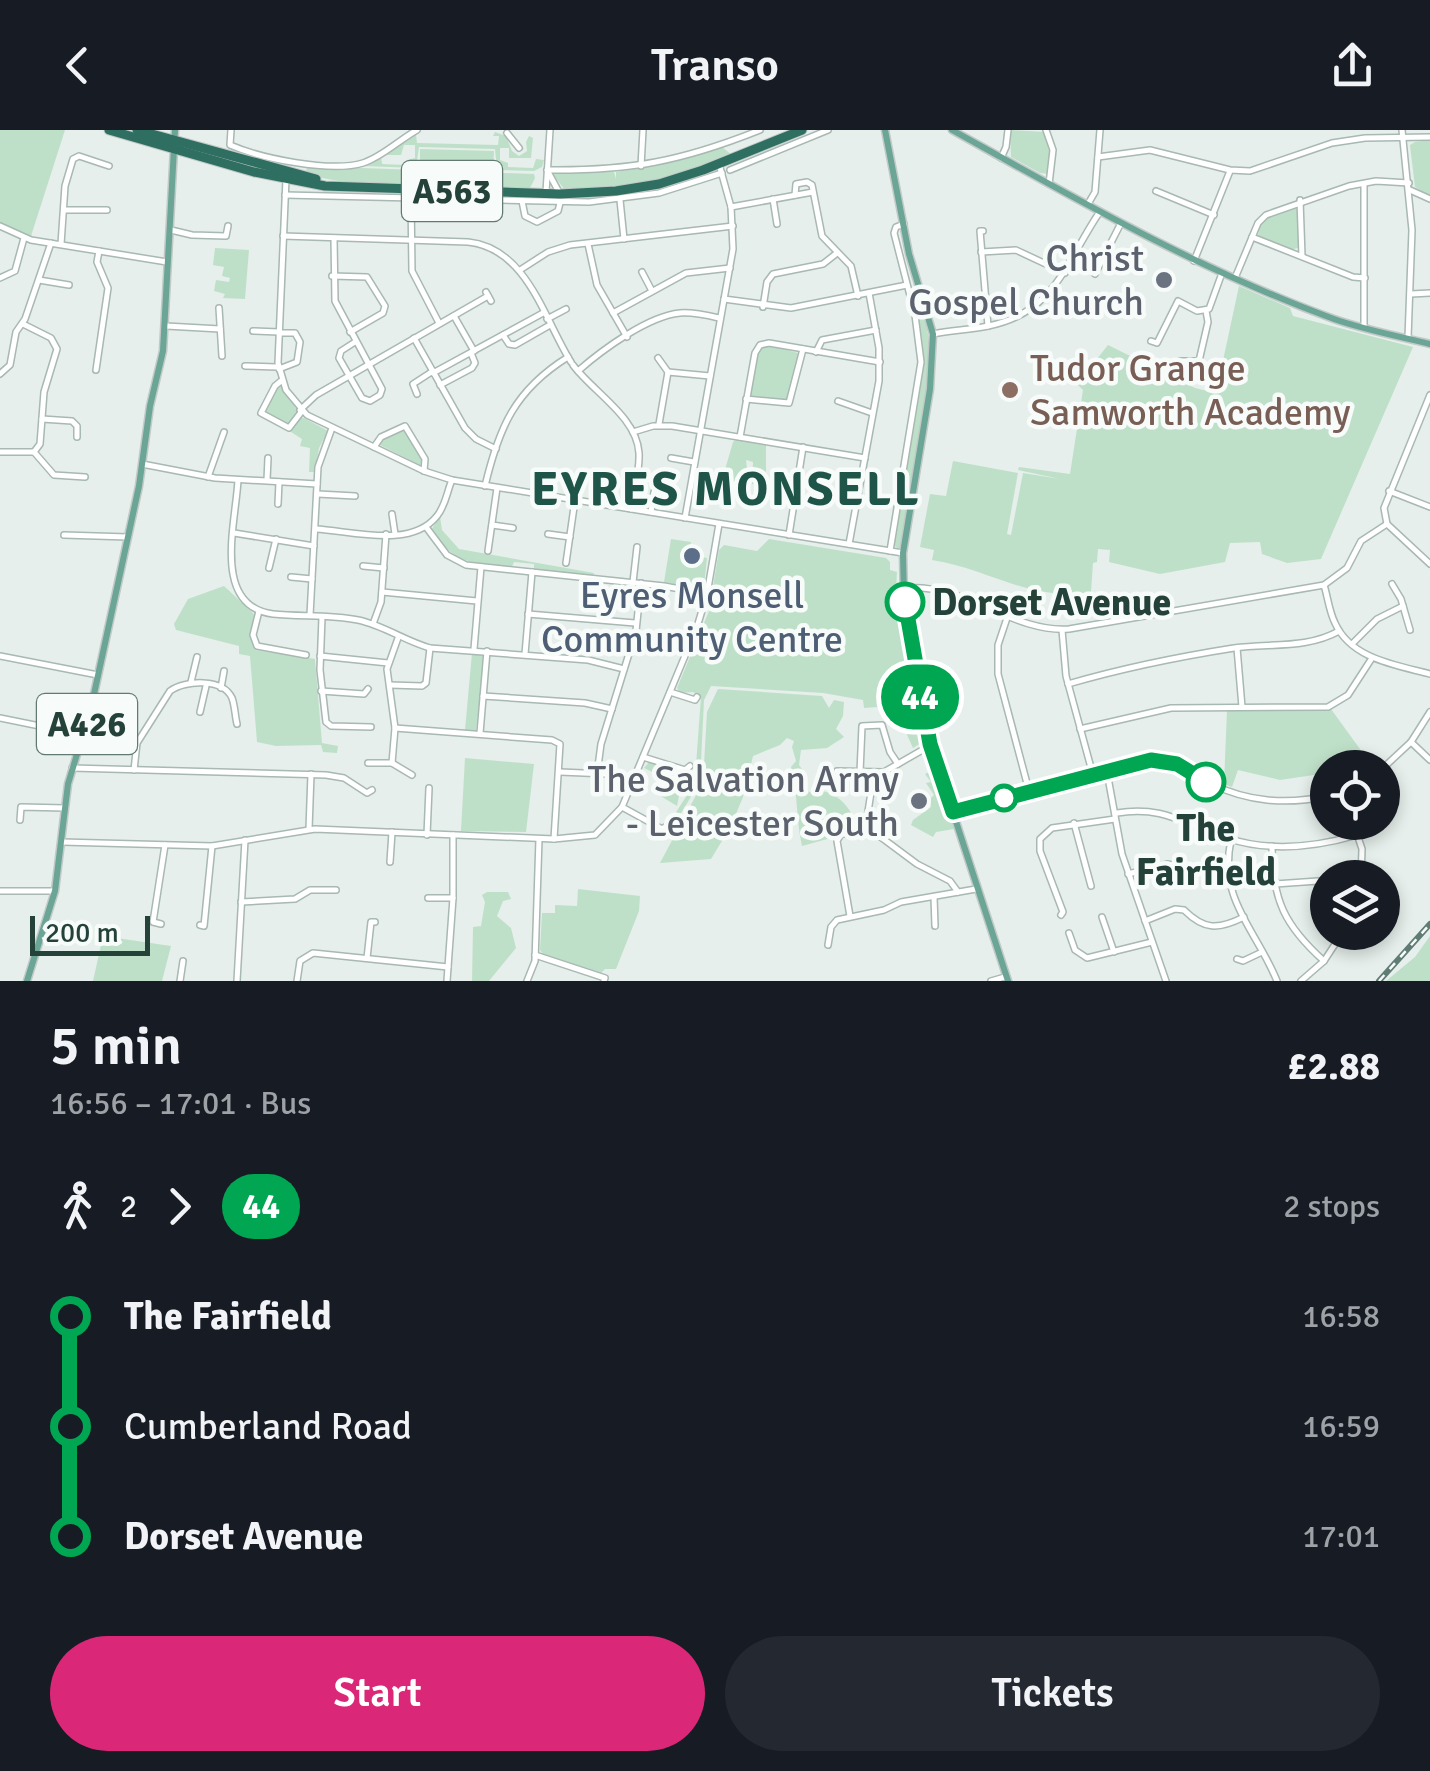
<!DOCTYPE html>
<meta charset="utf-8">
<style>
body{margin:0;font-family:Signika,sans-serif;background:#242831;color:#f1f3f6;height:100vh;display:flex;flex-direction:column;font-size:38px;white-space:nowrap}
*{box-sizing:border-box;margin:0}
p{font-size:32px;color:#9ea1a6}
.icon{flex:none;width:55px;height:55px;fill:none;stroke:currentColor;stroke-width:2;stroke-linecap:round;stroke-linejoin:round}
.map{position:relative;height:851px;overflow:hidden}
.drawer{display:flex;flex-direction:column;background:#171b24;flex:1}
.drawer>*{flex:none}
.badge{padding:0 20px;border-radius:32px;font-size:35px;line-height:65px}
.buttons{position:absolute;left:1310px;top:620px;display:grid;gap:20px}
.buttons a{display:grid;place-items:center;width:90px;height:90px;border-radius:50%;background:#171b24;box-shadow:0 5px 15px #0003;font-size:50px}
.scale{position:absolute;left:30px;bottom:25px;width:120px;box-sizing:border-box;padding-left:10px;border:5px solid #24423a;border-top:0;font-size:28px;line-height:35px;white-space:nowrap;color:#24423a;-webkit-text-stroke:8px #f7fbf9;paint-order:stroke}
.map>.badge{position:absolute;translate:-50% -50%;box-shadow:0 0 0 5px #fff}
.legs{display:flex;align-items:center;gap:15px;height:110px;padding:0 50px;font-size:32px}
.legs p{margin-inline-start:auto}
.overview{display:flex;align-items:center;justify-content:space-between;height:170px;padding:0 50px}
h1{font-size:55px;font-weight:600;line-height:75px}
.cta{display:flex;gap:20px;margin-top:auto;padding:20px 50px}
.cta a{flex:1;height:115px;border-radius:60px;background:#db2777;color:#fff;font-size:40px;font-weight:600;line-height:115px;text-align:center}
.cta a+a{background:#242831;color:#f1f3f6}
ul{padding:0 50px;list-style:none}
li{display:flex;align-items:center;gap:35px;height:110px;font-size:38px}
li i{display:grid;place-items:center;width:15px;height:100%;margin:0 12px;background:currentColor}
li i::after{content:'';width:25px;height:25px;margin:-12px;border:8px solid;border-radius:50%;background:#171b24}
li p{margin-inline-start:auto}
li:first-child i{background:linear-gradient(#0000 50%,currentColor 0)}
li:last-child i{background:linear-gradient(currentColor 50%,#0000 0)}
header{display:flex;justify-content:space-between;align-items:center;height:130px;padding:0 50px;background:#171b24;font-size:45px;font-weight:600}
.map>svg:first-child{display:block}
.green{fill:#bfe0c8}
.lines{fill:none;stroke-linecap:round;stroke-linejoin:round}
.minor-casing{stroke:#a8b8b2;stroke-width:8}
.major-casing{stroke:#c2cac8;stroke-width:9}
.highway-casing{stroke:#c2cac8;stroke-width:11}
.minor{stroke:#fff;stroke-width:5}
.major{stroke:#6aa596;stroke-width:6}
.highway{stroke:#2f6f62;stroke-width:9}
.rail-casing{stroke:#5f7d75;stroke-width:6}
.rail{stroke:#f7fbf9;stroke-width:2.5;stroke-dasharray:8;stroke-linecap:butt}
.line-1-casing{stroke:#fff;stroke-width:22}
.line-1{stroke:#00a651;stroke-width:15}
.worship-dot{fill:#6b7280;stroke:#f7fbf9;stroke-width:4}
.education-dot{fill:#8d6e63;stroke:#f7fbf9;stroke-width:4}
.service-dot{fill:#5c6f8a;stroke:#f7fbf9;stroke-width:4}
.stop-1-dot{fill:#fff;stroke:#00a651;stroke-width:5}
.labels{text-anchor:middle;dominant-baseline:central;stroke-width:9;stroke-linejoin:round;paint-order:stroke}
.shield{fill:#f7fbf9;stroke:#637a73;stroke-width:2.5}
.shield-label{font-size:35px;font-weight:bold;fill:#24423a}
.worship-label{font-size:38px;fill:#5b616d;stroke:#f7fbf9;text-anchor:end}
.education-label{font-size:38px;fill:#785e54;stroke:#f7fbf9;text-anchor:start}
.service-label{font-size:38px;fill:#4e5e75;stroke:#f7fbf9}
.stop-label{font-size:38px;font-weight:bold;fill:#24423a;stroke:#f7fbf9;text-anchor:start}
.district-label{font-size:48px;font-weight:bold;letter-spacing:2.5px;fill:#1f5548;stroke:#f7fbf9}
</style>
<header><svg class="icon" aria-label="back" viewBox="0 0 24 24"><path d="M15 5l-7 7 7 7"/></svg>Transo<svg class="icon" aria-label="share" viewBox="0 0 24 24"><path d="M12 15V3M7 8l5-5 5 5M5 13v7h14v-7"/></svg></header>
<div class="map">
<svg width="1430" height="851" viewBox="0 0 1430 851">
<rect width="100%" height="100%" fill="#e6efeb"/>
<g class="green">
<path d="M0,0h65l-34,106 -31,-13z"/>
<path d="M1010,0l35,2 6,16 -2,26 -9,-1 -29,-16z"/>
<path d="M495,2l11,4 6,15 7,5 8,-5 -1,-9 3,-6 4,2 -2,20h-22v-10h-9v12l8,3v4l25,1 3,-9 8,1 -2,7 -8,4 -37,-1 -2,-21 -76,-2 -3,21 -53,-2 18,-10 1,8 25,1v-5l8,-2v-13h-11l-3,10h-15l30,-21 1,9 81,2 1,-9h-6z"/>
<path d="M1430,10v57l-15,-10 -5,-42 5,-3z"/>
<path d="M722,17l10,8 -62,23 -53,11 -1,-3 -51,4 -11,-14v-4h60l2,7v-7l62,-11z"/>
<path d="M420,19l74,2 -1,19 -73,-2z"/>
<path d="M307,36l111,4 -1,17 -62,-3 -49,-9z"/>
<path d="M420,40l114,4 1,4 -6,12 -110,-3z"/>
<path d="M1295,77l3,2v39l-9,2 -31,-14 2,-14 11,-9z"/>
<path d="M215,118l34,2 -4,49 -22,-1 2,-4 -11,-3 2,-11 13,2 1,-4 -8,-2 2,-9 -11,-2z"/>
<path d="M1239,156l51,22 3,8 120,31 -92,212 -34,4 -25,-9 -2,-12 -30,1 -5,19 -65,12 -51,-12 1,-12 -12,-1 -1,13 -4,1 -2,29c-62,10 -101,-23 -159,-32l2,-10 -14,-3 10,-53 16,2 7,-35 65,12 -11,61 4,1 12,-62 37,6 -42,-9 1,-3 51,7 13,-84 -6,-6 31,-39 87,43 21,5z"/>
<path d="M922,185c23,42 -12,181 -20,231l-4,3 -4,-4 26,-154 3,-26 -5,-49z"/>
<path d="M768,215l30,8 -10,48 -35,-3 -3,-5 9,-44z"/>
<path d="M282,250l16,33 -6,13 -31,-13 11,-22z"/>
<path d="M299,288h5l24,13 -9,17 -4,24h-6l1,-24 -10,-2 2,-7 -11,-7z"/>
<path d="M404,298l19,30 -1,8 -44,-22 2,-5z"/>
<path d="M737,309l29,3v45l-14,-3 1,-22 -7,-2 1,9 -4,8 -7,1v4l-14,-2 11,-38z"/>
<path d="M440,387l2,13 17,19 135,24 -1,3 -59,-7v-5l-20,-2 -2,5c-40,-4 -57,-2 -81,-37z"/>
<path d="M671,409l20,3 -3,15 -4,2 4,6h7l1,-9 11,2 -3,28 -5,3 -35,-7z"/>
<path d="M769,409l117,19 4,4v8l7,2 -2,34 12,35 17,100 -11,7 -13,-29 -10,-13 -26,2 -1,-8 -40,-7 -112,-7 -7,14 -4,82 -33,54 -5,-2 27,-42 7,-27 5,-68 -8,-5 -13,1 -3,-5 32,-77 10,-61 5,-5 33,6z"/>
<path d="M224,456l30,28 -3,25 4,11 60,9 7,84 16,3 -1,7 -14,-1 -2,-7 -45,1 -19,-4 -7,-86 -11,-2v-8l-63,-16 -2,-6 14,-25z"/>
<path d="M472,523l13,3 -9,75 -11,-1z"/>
<path d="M718,559l104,7 7,12 5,-8 10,2 -1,14 -7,13 8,8 -17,11 -26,2 -2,15 5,7 -1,8 6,12c21,-6 40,11 46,30l-19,5 -5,11 -29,8c-6,-27 -4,-53 -11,-79l5,-6 -4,-14 2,-6 -7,-3 -7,7 -27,11 -10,41 -12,29 -20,33 -51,4 43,-81 4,-70z"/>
<path d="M1331,579l42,58h-12l-5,-7 -15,7 -13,1 -1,5 -47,7 -42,-10 -6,17 -8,-3 3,-74z"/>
<path d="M465,628l69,6 -8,68 -65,-1z"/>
<path d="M649,632l34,13 -6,31 -18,-11 6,-17 -21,-10z"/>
<path d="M934,640l20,59 -18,3 -3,5 -22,-12 2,-5 18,-13 -1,-8 4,-4 -8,-12 5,-1 -6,-8z"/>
<path d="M578,759l62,7 -1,15 -23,58h-11l-4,4 -58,-19 -3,-4 2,-37h13v-8l22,1z"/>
<path d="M487,762h21l3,7 -8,2 -6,15 14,12 5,20 -27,33h-17l1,-54 8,-1 4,-24 -3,-7z"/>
<path d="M103,806l68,10 -9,35h-69z"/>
<path d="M1430,806v45h-44l29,-24z"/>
</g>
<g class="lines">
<defs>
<g id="minor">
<path d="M231,0l-1,15c30,13 100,28 133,18 19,-6 36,-23 54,-33"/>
<path d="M1046,0l7,20 -4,34"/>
<path d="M1402,0l10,100 -4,108"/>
<path d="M507,3l12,15"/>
<path d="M1098,27l52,-7 80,20 20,1 82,-28 33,-5 65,-1"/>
<path d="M1001,28l5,-11 2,-17"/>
<path d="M641,36l2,-36"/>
<path d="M730,40l98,-40"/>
<path d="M286,49l-8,184 8,27 21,25 117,56 28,9 451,73"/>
<path d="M1364,54v144"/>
<path d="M1410,60l20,9"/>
<path d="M1156,61l58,24"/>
<path d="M546,62l4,-62"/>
<path d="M560,64l-13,-24c84,1 135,-9 213,-40"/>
<path d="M285,65l304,7 70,-9 63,-20"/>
<path d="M795,65l1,-11 11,-2 5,3 10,51 29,30 7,30"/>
<path d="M411,68l1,73 27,52"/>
<path d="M773,69l4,25"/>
<path d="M620,70l4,39"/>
<path d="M1300,70l2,56"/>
<path d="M522,71l3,15 12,6 21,-11 2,-8"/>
<path d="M1088,74l7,-12 5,-62"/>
<path d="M731,77l82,-15"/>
<path d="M64,80h43"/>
<path d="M0,96l31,14 136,22"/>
<path d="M171,100l21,5 34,1 2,-10"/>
<path d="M983,101h-3l8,95"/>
<path d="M283,106l185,6c59,6 76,77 103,120"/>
<path d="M1252,107l101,40 12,1"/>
<path d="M334,108l1,63 47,88 -2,6 -10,6 -8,-3 -23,-40 2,-7 14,-9"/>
<path d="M61,114l4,-58 8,-27 6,-3 30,10"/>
<path d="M588,114l9,41 30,52"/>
<path d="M981,122l35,-2 49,23"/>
<path d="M1194,131l36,-90"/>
<path d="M520,140l28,-18 22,-7 163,-19"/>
<path d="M642,142l10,19"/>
<path d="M1095,144l26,-51"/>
<path d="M332,146l35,1 18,29 -2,7 -33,19"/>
<path d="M0,148l15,-7 9,-33"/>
<path d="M1235,148l23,-55 8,-8 83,-29 27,-5 33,2"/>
<path d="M39,150l30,5"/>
<path d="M486,162l5,9"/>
<path d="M1411,164l19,-1"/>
<path d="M724,169l67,9 116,-23"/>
<path d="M763,177l4,-25 6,-8 50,-10 14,-11"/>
<path d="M219,178l3,48"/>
<path d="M613,183l73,-40 44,-5"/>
<path d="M454,186l20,35"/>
<path d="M547,189l19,-10"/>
<path d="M23,194l28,14 6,11 -13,43 -4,52 -6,8"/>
<path d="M166,196l54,3"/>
<path d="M253,201l26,1"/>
<path d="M933,204c18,-4 36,-4 55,-8 67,-13 78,-64 111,-113"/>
<path d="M503,205l6,9 6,1 35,-20"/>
<path d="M414,208l51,90 11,11 20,10"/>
<path d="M1151,211l6,2 21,-42 19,10 12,-2 13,-36"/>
<path d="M816,222l6,-12 54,-10"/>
<path d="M658,228l10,14"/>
<path d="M1180,231h19l9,-39 -2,-11"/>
<path d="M573,235c20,27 64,52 66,88 1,18 -5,38 -8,56"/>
<path d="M245,236l32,1"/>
<path d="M279,239l18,-7 3,-20 -5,-9h-16"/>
<path d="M96,240l12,-82 -11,-26 2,-11"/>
<path d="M578,241c24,-21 70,-55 102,-58 13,-1 26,2 39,5"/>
<path d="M433,243l110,-60"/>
<path d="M0,244l10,-9 6,-33 9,-13 26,-76"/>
<path d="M281,251l-6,5 -14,27 28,15 13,-17"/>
<path d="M440,255l32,-17 3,-5 -4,-10"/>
<path d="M417,264l-4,-10 20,-13"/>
<path d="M1430,265l-46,113 3,16 43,40"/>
<path d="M746,269l43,4 14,-54"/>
<path d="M838,271l34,12"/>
<path d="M300,280l16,-15 172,-99"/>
<path d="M42,289l30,2 5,5v11"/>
<path d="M659,294l9,-52 42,4"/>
<path d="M633,302l20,-6h19l193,32"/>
<path d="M740,307l15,-84 5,-8 9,-2 111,19"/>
<path d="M374,317l7,-10 24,-11 20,33 -1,12"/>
<path d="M0,322h34"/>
<path d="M34,322l20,23 31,2"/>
<path d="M671,328l23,4"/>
<path d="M142,334l73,14 102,6"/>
<path d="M208,347l16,-45"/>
<path d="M238,350c-2,42 -27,126 35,134 28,3 57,0 85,6 25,5 47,21 72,28l158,12 36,9"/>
<path d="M267,350l1,-22"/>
<path d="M485,356c14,-59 30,-96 83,-129"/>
<path d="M1389,361l41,16"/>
<path d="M318,364l37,2"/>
<path d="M278,374l1,-22"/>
<path d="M651,382l3,-20"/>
<path d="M392,384l3,20"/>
<path d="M685,388l48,-269 -2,-42 -12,-43"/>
<path d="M492,395l21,3"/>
<path d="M426,397l21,28 19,10 198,21 43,8"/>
<path d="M316,399c36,2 95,20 121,-13 9,-11 10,-25 15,-36"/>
<path d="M234,403l80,13"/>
<path d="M548,404l22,3"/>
<path d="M64,405l64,2"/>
<path d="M789,405l14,-88"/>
<path d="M849,414l30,-163v-33l-10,-55"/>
<path d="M488,421l9,-63"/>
<path d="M890,421l31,-189 -6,-47 -21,-82 2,-6 8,-3"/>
<path d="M566,433l9,-63"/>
<path d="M363,436l21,2"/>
<path d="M269,438l7,-29"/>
<path d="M291,447l21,2"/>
<path d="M633,452l4,-35"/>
<path d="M1392,454l9,15 9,31"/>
<path d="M1324,455c4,13 5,26 11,38 16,36 61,42 95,51"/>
<path d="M906,458c59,-5 106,45 163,41l255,-44 23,-17 14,-27 26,-17"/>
<path d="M382,462l95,9"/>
<path d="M259,481l-6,24 4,11 49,9"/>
<path d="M528,484l107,9"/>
<path d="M310,485l8,-148 14,-39"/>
<path d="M1008,485l-10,30v29l31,117"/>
<path d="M322,487l-2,53 6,52 5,4 40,1"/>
<path d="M373,494l8,-22 5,-68"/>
<path d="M1062,500l4,46 27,99"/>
<path d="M1352,514l25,-25 26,-13"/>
<path d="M1237,518l5,59"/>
<path d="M474,519l7,-82"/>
<path d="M525,524l7,-82"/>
<path d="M0,526l98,19"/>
<path d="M320,526l68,7"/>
<path d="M191,552l6,-25"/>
<path d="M1068,554c55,-16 109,-27 166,-36 36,-5 73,1 105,-17"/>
<path d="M390,555l32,1 4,-3 4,-35"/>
<path d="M221,558l3,-17"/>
<path d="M321,561l43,3 4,-5"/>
<path d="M670,562l25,8 2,-3"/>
<path d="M483,566l102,7 27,6"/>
<path d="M200,582l6,-26"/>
<path d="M0,588l84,17"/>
<path d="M395,598l157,12 8,4 -6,95"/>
<path d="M1080,599l91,-21 157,-1 20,-12 24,-37"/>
<path d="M480,603l7,-82"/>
<path d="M1411,612l19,18"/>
<path d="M643,627l42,13 5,-4"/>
<path d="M368,633h24l3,-35 -8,-59 11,-31"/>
<path d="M392,633l20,12"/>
<path d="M72,638l254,7 18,3 23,15 5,-3"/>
<path d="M1382,639l29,-27 19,-30"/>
<path d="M134,640l3,-27 33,-52c15,-11 53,-13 62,7 3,8 3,18 5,26"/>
<path d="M837,641l47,1 47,-27"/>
<path d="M560,642l47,2 25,9"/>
<path d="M860,642l2,-46 20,-1 8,27 8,12"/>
<path d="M1107,642l15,82 44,127"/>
<path d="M597,644l4,-30 35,-113 5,-48"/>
<path d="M622,677l40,22 5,-3"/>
<path d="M953,682l205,-52c21,3 32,14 51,23 39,19 77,22 119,13"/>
<path d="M1117,683c47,-8 68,12 110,25 42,14 89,9 130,-3"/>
<path d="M20,690l1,-13 44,1"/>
<path d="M1353,692l9,27 -1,29"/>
<path d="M1074,693l17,63"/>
<path d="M309,699l2,-55"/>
<path d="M865,701l9,-58"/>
<path d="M427,705l2,-47"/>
<path d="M1231,710c-13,60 25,89 46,141"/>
<path d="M62,712l150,4 103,-17 239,10 41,-4 27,-28 75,-180 10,-33 12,-70"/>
<path d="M1272,716c0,54 13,80 52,115"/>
<path d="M390,732l2,-30"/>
<path d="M1128,744l39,-10 59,9"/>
<path d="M1275,754l43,-3 1,25h5"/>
<path d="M0,761h55"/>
<path d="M934,767l1,29"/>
<path d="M428,768h25"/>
<path d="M241,772l54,-3 15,-9h26"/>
<path d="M1061,785l2,-3 -23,-61v-12l12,-11 63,-9"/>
<path d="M850,786l-13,-75 4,-7 33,-2 43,32 33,17 8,11"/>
<path d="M1102,787l12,35"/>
<path d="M1145,791l30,-12 9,1c20,20 34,20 60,7"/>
<path d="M161,794l-8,-2 12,-77"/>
<path d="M200,795l4,1 8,-80"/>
<path d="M1069,803l6,17 12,8 65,-16"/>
<path d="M828,815l3,-18 6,-7 47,-10 17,-8 75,-13"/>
<path d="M535,825l70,23 -1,3"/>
<path d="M367,828l4,-36h4"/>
<path d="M1237,829l6,2 19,-9"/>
<path d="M180,851l3,-20"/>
<path d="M237,851l8,-141"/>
<path d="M297,851l3,-20 13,-8 135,14"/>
<path d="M447,851l6,-83v-63"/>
<path d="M527,851l8,-20 4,-122"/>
<path d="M991,851l14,-4"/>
<path d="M1301,851l23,-20 19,-29"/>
</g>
<g id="major">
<path d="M885,0l24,124 24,80 -3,55 -27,164 1,47 27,145 77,236"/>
<path d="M952,0c124,69 247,140 382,189 31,11 64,17 96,25"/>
<path d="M27,851l28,-90 13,-107 23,-76 48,-222 11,-80 13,-55 12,-221"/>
</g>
<g id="highway">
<path d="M109,0l145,42 71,14 235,8 56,-3 43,-7 44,-14 99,-40"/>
<path d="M137,0l179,49"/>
</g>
</defs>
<use href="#minor" class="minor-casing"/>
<use href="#major" class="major-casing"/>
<use href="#highway" class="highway-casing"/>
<use href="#minor" class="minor"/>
<use href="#major" class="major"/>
<use href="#highway" class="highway"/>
<defs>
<path id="rail" d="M1379,851l51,-57"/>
</defs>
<use href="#rail" class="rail-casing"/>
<use href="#rail" class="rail"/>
</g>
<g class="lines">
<defs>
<path id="line-1" d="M905,472l25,142 23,68 198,-52 26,4 29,18"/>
</defs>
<use href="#line-1" class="line-1-casing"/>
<use href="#line-1" class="line-1"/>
</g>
<g class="worship-dot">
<circle cx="1164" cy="150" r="10"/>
<circle cx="919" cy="671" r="10"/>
</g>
<circle class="education-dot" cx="1010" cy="260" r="10"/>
<circle class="service-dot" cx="692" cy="426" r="10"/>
<g class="stop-1-dot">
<circle cx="905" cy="472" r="18"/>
<circle cx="1206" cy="652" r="18"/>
<circle cx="1004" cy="668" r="12"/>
</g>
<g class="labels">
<g class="shield">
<rect x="402" y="31" width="100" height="60" rx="8"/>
<rect x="37" y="564" width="100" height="60" rx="8"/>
</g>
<g class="shield-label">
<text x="452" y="61">A563</text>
<text x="87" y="594">A426</text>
</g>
<g class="worship-label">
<text x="1144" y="128">Christ<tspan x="1144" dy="44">Gospel Church</tspan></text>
<text x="899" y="649">The Salvation Army<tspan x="899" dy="44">- Leicester South</tspan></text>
</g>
<g class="education-label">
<text x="1030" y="238">Tudor Grange<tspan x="1030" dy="44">Samworth Academy</tspan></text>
</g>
<g class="service-label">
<text x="692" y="465">Eyres Monsell<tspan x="692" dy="44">Community Centre</tspan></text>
</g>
<g class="stop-label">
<text x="932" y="472">Dorset Avenue</text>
<text x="1206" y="698" text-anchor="middle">The<tspan x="1206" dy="44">Fairfield</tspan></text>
</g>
<g class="district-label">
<text x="726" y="359">EYRES MONSELL</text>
</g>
</g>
</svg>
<div class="buttons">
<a><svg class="icon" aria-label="locate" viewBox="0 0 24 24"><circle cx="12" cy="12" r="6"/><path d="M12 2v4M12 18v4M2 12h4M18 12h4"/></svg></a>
<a><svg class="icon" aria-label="layers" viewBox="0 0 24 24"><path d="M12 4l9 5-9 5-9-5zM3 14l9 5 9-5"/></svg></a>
</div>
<div class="scale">200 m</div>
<b class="badge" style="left:920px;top:567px;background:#00a651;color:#fff">44</b>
</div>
<section class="drawer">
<div class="overview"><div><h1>5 min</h1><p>16:56 – 17:01 · Bus</p></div><b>£2.88</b></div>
<div class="legs"><svg class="icon" aria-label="walk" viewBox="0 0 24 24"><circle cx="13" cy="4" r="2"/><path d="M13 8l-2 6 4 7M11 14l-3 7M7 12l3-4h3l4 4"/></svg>2<svg class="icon" aria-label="forward" viewBox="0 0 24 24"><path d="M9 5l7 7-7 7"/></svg><b class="badge" style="background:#00a651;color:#fff">44</b><p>2 stops</p></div>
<ul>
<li><i style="color:#00a651"></i><b>The Fairfield</b><p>16:58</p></li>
<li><i style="color:#00a651"></i><span>Cumberland Road</span><p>16:59</p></li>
<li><i style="color:#00a651"></i><b>Dorset Avenue</b><p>17:01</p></li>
</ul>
<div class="cta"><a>Start</a><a>Tickets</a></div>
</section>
